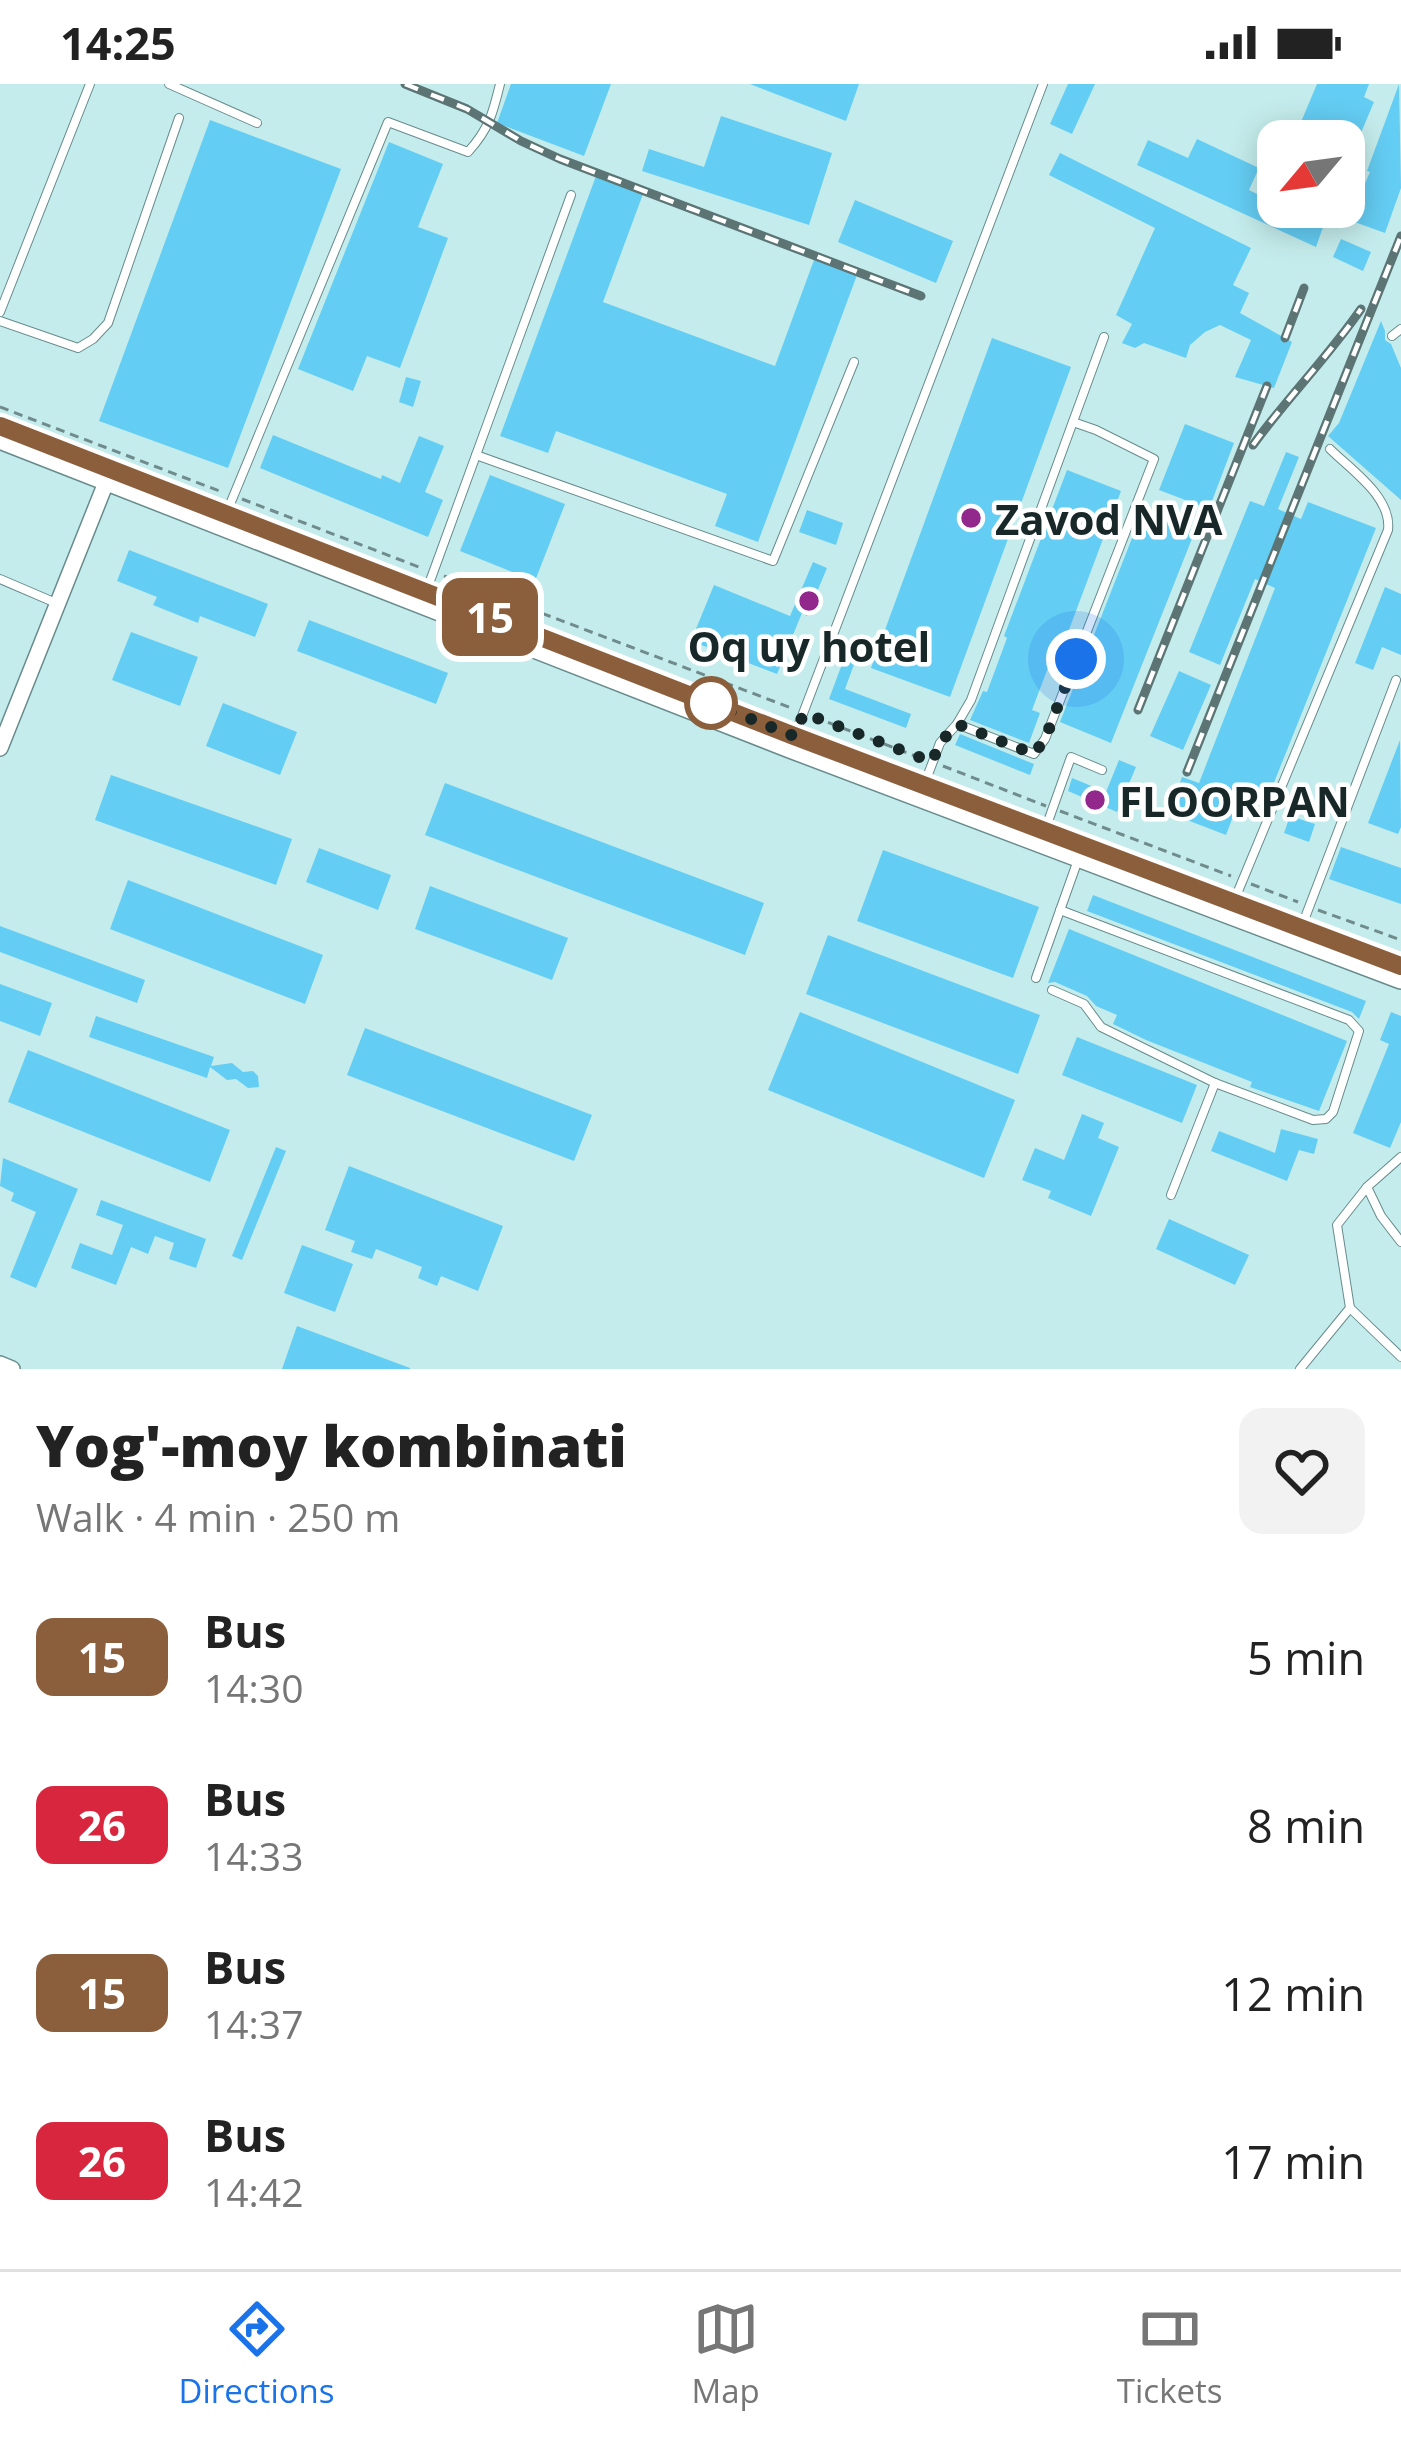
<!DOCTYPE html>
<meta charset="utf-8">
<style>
body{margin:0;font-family:"Open Sans",sans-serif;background:#f2f2f2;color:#222;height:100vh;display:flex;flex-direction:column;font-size:45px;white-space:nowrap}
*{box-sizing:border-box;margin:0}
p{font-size:39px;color:#767676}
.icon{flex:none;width:66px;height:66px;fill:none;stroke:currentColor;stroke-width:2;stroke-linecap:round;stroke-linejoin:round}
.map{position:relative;height:1285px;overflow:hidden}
.sheet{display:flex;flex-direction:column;background:#fff;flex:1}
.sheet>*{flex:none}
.badge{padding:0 24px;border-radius:18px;font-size:42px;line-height:78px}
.needle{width:78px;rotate:241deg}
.tools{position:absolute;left:1257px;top:36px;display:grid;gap:24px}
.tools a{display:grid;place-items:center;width:108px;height:108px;border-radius:24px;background:#fff;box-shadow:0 6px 30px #0003;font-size:60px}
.you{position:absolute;width:60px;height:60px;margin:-30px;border:9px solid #fff;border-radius:50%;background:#1a73e8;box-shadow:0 0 0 18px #1a73e833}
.map>.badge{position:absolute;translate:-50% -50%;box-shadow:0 0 0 6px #fff}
.round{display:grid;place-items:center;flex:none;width:126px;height:126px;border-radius:24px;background:#f2f2f2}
.summary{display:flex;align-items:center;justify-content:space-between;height:204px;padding:0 36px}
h1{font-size:57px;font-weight:800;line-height:90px}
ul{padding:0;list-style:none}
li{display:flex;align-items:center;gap:36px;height:168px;padding:0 36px}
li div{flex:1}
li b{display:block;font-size:45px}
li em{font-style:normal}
li .badge{min-width:132px;font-weight:700;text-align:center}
.status{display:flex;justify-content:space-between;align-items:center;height:84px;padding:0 60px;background:#fff;direction:ltr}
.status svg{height:33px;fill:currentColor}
.menu{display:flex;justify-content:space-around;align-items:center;height:168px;border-top:3px solid #e0e0e0;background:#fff;font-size:33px;color:#767676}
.menu a{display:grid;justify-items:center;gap:6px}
.menu .on{color:#1a73e8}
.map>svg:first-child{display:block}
.building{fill:#64cdf3}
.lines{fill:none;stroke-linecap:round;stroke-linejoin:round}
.service-casing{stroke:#678b8b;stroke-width:10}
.minor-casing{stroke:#678b8b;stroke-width:18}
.secondary-casing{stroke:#678b8b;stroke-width:24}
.path{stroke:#708b8b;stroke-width:3;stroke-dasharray:9 6;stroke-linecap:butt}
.service{stroke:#fff;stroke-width:8}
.minor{stroke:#fff;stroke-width:15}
.secondary{stroke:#fff;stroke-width:21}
.rail-casing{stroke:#5c7474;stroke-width:9}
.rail{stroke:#fff;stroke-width:4.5;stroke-dasharray:14;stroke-linecap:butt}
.line-casing{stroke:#fff;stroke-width:27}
.line{stroke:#8b5e3c;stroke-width:18}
.walk{stroke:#182727;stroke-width:12;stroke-dasharray:0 21.6}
.poi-dot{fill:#92288c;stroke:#fff;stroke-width:4.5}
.stop-dot{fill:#fff;stroke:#8b5e3c;stroke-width:6}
.labels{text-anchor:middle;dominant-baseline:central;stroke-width:9;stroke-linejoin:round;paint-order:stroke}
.poi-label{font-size:42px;font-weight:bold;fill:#182727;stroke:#fff;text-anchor:start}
</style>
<div class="status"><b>14:25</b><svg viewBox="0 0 49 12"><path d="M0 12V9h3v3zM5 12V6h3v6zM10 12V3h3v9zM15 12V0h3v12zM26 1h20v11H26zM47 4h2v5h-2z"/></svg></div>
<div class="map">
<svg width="1401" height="1285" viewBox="0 0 1401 1285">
<rect width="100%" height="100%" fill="#c5ecec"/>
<g class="building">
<path d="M511,0h100l-27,72 -87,-33z"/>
<path d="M750,0h109l-13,37z"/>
<path d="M1068,0h27l-23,50 -22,-10z"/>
<path d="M1317,0h52l-5,13 10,5 -30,71v-32h-51z"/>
<path d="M1399,0l2,104 -16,45 -36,-13 21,-48 -3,-1z"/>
<path d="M721,32l111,37 -23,72 -167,-54 7,-22 55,18z"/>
<path d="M210,36l131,49 -113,299 -129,-47z"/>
<path d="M1197,55l62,29 -10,22 20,10 9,-22v29h52l-14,40 -179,-82 11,-25 40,18z"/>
<path d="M389,58l54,22 -25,63 30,11 -48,130 -33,-12 -14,35 -55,-22z"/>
<path d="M1060,69l191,95 -18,37 16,8 -9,20 52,29 -18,46 -39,-11 16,-37 -31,-15 -15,7 -15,13 -4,13 -42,-15 -9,5 -13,-5 10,-19 -16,-9 39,-87 -106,-53z"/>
<path d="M596,92l47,18 -40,108 172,64 39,-106 43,15 -99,267 -43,-16 12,-32 -171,-63 -8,22 -48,-17z"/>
<path d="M855,116l98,41 -17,42 -98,-41z"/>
<path d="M1341,155l30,13 -8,19 -30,-14z"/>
<path d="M1381,237l4,10v9l6,4 10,24v132l-73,-64 11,-13z"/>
<path d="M992,254l79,29 -121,330 -79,-29z"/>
<path d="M406,293l15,4 -8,26 -14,-5z"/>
<path d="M1185,340l49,19 -25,66 -50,-19z"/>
<path d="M273,351l108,44 1,-4 18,8 19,-47 25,10 -19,46 18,8 -15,37 -168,-69z"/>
<path d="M1286,368l13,5 -21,52 23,10 7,-17 68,26 -109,272 -24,-10 -17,45 -57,-22 13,-36 17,6 76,-195 -20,-9 -35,86 -31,-13 61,-151 14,5z"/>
<path d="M1067,386l54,21 -63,168 -6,-2 -20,53 8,3 -11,30 -59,-23 13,-29 4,1 20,-54 -3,-2z"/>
<path d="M490,391l75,29 -30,77 -75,-30z"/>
<path d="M807,426l36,13 -7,22 -37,-13z"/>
<path d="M1143,426l52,21 -84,212 -51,-21z"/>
<path d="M129,466l139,54 -13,33 -55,-21 -2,7 -45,-18 4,-8 -40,-16z"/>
<path d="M813,478l14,6 -20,48 -5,-3 -25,61 -86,-33 23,-56 76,31z"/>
<path d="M1385,503l16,7v61l-19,-8 -9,23 -18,-7z"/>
<path d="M309,536l139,53 -12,31 -139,-53z"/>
<path d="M131,548l67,25 -18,49 -68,-26z"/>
<path d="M845,572l11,3 -11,30 66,25 -5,14 -77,-29z"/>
<path d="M1179,587l32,14 -28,65 -33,-14z"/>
<path d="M223,619l74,29 -17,43 -74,-29z"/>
<path d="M960,650l74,30 -4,11 -75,-30z"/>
<path d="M1400,656l1,87 -3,7 -30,-11z"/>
<path d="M1119,676l17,7 -19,45 -49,-21 4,-13 34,14z"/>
<path d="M111,691l181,64 -16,46 -181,-65z"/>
<path d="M445,699l319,120 -19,52 -320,-120z"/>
<path d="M1290,732l25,8 -6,18 -25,-9z"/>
<path d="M1341,763l60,21v36l-72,-25z"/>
<path d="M319,764l72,27 -13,35 -72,-28z"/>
<path d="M883,766l156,57 -26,71 -156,-57z"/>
<path d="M128,796l195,75 -18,49 -195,-75z"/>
<path d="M430,802l138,52 -16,42 -137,-51z"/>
<path d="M1093,811l273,106 -7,18 -7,-7 -265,-101z"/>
<path d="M0,842l145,54 -8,23 -137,-51z"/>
<path d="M1069,845l278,112 -28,70 -69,-24 2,-5 -106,-42 -33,-16 4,-9 -21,-9 -9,-10 -32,-14 -7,1z"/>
<path d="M828,851l212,80 -22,59 -212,-80z"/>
<path d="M0,900l52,19 -12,33 -40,-15z"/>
<path d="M800,928l215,88 -31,78 -216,-88z"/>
<path d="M1391,928l10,4v106l-11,26 -37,-15 36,-89 -9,-4z"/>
<path d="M96,932l118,41 -3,9 21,-3 11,9 10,-1 5,5 1,11 -11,1 -12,-9 -9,1 -17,-13 -3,11 -118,-41z"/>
<path d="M365,944l227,87 -18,46 -227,-86z"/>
<path d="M1077,953l120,48 -15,38 -120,-48z"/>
<path d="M28,966l202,80 -20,52 -202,-80z"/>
<path d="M1082,1030l22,9 -6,15 21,9 -28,69 -43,-18 3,-7 -29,-11 13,-32 29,12z"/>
<path d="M1281,1045l37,10 -4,15 -15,-4 -12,31 -76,-30 8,-20 56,22z"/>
<path d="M276,1063l10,4 -44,109 -10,-4z"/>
<path d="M3,1074l75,31 -42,99 -26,-11 26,-65 -25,-11 3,-8 -14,-7z"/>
<path d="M349,1082l154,60 -25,65 -37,-15 -4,10 -19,-8 4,-11 -46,-18 -4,10 -21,-7 4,-11 -30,-11z"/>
<path d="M101,1116l105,39 -10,29 -27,-9 5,-16 -19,-7 -7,18 -17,-7 -15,38 -45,-17 9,-25 32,12 11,-30 -27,-10z"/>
<path d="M1169,1135l80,36 -14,30 -79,-36z"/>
<path d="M302,1161l51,19 -18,48 -51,-19z"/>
<path d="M297,1242l113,42v1h-128z"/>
</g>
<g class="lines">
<defs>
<g id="service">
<path d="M169,0l88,39"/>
<path d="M0,228l90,-228"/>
<path d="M0,237l78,27 15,-9 15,-16 71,-205"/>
<path d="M1392,252l9,-7"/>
<path d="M476,371l297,106 81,-199"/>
<path d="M226,430l162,-392 80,30c21,-23 25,-39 32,-68"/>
<path d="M0,495l56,24"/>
<path d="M426,508l145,-397"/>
<path d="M957,640l77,30 11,-15 109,-280 -58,-29 -23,-8"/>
<path d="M791,661l252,-661"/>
<path d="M924,701l16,-42 17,-19 14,-24 133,-363"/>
<path d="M1045,746l26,-73 31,13"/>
<path d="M1234,817l154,-371c4,-33 -37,-60 -58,-81"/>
<path d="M1298,852l98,-256"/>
<path d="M1036,894l43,-121"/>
<path d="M1052,906l32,14 17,23 114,56 98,37 13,-1 7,-7 26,-81 -10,-11 -289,-110"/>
<path d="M1367,1103l14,29 20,26"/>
<path d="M1171,1111l44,-112"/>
<path d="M1350,1224l51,49"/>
<path d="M1300,1285l50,-61 -13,-83 30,-38 34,-30"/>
</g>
<g id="minor">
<path d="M0,664l107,-268"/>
<path d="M0,1280l12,5"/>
</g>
<path id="secondary" d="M0,354l790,309 611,231"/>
</defs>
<use href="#service" class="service-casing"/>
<use href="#minor" class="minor-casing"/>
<use href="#secondary" class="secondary-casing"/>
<g class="path">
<path d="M0,323l222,85"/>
<path d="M242,415l182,70"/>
<path d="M444,492l350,133"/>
<path d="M814,633l109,42"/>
<path d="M943,682l103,40"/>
<path d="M1060,727l171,65"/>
<path d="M1251,800l47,18"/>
<path d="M1318,826l83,30"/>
</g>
<use href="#service" class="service"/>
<use href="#minor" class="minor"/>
<use href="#secondary" class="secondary"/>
<defs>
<g id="rail">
<path d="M405,0l62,25 54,32 39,18 361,137"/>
<path d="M1285,254l19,-50"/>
<path d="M1253,361c34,-47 75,-88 108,-136"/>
<path d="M1138,626l129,-324"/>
<path d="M1187,688l214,-536"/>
</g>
</defs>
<use href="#rail" class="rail-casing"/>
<use href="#rail" class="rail"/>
</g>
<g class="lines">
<defs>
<path id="line" d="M0,342l794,310 607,230"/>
</defs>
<use href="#line" class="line-casing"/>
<use href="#line" class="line"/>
<path class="walk" d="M711,619l83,33 10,-23 128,49 8,-19 17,-19 77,30 11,-15 31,-80"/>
</g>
<g class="poi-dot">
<circle cx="971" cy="434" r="12"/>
<circle cx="809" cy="517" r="12"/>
<circle cx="1095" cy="716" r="12"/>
</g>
<circle class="stop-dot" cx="711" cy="619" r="24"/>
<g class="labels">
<g class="poi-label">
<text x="995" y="434">Zavod NVA</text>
<text x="809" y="561" text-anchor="middle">Oq uy hotel</text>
<text x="1119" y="716">FLOORPAN</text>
</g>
</g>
</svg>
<div class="tools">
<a><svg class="needle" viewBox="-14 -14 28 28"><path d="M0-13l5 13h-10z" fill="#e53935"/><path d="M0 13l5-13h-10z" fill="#767676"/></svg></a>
</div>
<div class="you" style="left:1076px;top:575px"></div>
<b class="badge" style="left:490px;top:533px;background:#8b5e3c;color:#fff">15</b>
</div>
<section class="sheet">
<div class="summary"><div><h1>Yog'-moy kombinati</h1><p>Walk · 4 min · 250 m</p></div><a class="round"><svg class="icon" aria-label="heart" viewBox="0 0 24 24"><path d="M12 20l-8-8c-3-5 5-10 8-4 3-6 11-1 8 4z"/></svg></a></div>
<ul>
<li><span class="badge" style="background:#8b5e3c;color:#fff">15</span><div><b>Bus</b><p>14:30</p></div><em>5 min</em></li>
<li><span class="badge" style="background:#d7263d;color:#fff">26</span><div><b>Bus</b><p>14:33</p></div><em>8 min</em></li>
<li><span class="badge" style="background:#8b5e3c;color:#fff">15</span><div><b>Bus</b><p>14:37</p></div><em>12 min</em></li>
<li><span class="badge" style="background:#d7263d;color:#fff">26</span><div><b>Bus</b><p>14:42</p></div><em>17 min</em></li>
</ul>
</section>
<nav class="menu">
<a class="on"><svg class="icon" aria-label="directions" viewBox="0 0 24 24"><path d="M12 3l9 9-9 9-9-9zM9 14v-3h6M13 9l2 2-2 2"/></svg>Directions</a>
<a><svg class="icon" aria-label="map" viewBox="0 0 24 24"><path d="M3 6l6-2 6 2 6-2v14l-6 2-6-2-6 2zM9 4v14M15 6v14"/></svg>Map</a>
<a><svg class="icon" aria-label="tickets" viewBox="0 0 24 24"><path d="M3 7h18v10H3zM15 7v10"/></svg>Tickets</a>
</nav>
